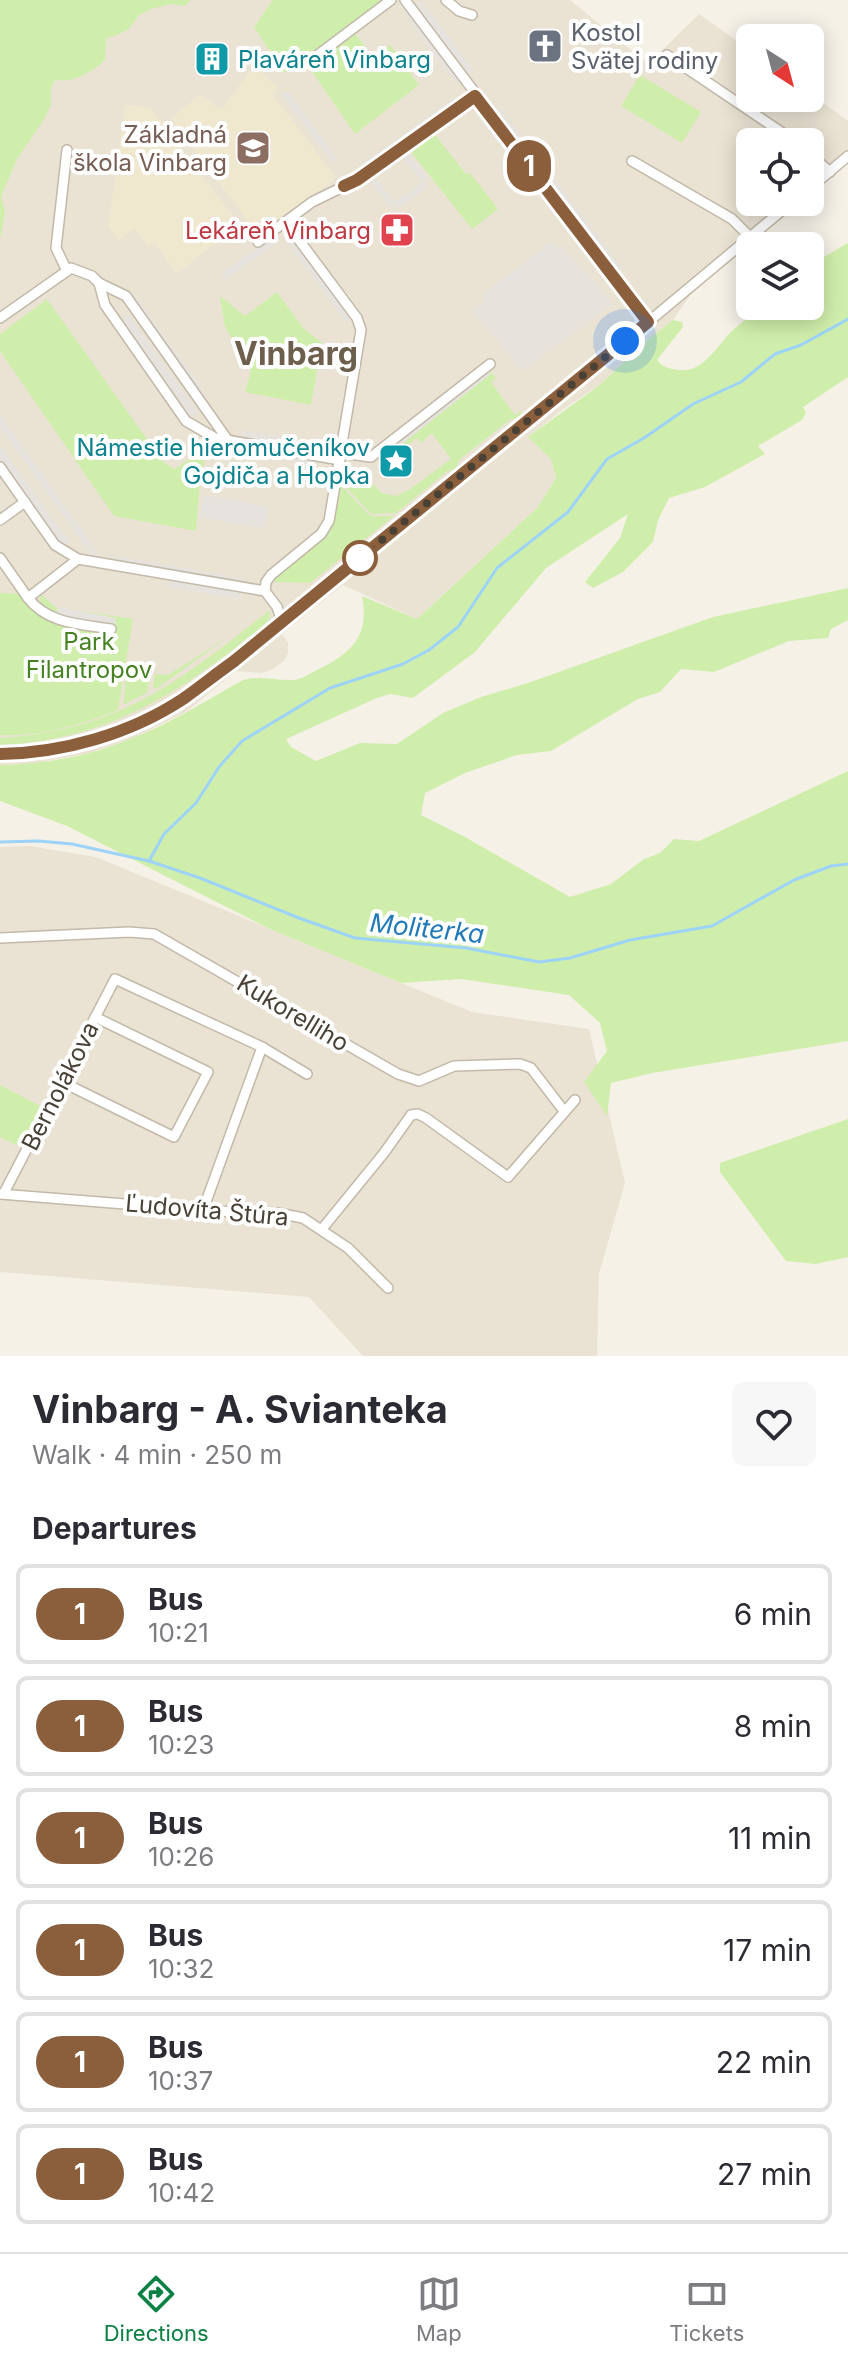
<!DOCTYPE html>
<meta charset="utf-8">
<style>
body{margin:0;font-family:Inter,sans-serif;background:#f7f7f7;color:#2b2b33;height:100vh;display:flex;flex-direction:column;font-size:30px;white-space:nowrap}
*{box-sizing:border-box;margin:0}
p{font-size:26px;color:#7c7c81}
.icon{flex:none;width:44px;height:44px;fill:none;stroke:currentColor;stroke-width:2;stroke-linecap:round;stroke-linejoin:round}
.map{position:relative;height:1356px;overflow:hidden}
.drawer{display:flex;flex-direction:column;background:#fff;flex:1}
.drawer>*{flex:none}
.badge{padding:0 16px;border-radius:26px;font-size:28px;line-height:52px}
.needle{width:52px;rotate:144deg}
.tools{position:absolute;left:736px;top:24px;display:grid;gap:16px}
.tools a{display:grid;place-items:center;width:88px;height:88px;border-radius:12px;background:#fff;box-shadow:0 4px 20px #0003;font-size:40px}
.you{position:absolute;width:40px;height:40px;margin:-20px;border:6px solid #fff;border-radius:50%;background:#1a73e8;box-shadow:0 0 0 12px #1a73e833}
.map>.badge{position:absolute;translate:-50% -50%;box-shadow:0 0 0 4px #fff}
h2{padding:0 32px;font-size:30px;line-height:72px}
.round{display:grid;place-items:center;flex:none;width:84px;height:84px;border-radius:12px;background:#f7f7f7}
.head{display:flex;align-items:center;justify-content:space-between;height:136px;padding:0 32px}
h1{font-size:38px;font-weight:700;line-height:60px}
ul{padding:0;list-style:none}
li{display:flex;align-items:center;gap:24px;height:100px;margin:0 16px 12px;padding:0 16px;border:4px solid #e1e1e2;border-radius:12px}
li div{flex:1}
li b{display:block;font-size:30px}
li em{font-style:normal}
li .badge{min-width:88px;font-weight:700;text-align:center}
.menu{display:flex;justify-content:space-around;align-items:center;height:112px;border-top:2px solid #e1e1e2;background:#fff;font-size:22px;color:#7c7c81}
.menu a{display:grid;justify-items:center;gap:4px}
.menu .selected{color:#0b8043}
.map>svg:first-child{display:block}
.residential{fill:#eae3d4}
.industrial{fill:#e7e2dc}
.education{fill:#f0e7cf}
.green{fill:#d0eeab}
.parking{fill:#e6e3df}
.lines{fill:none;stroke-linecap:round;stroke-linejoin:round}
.stream{stroke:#9dd3f8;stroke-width:3}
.minor-casing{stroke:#c2b9a8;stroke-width:12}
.minor{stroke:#fff;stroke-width:9}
.line-casing{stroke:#fff;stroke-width:18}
.line{stroke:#8b5e3c;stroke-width:12}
.walk{stroke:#494135;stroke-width:8;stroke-dasharray:0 14.4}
.stop-dot{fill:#fff;stroke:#8b5e3c;stroke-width:4}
.labels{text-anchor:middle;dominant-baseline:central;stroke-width:8;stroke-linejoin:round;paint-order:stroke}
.worship-label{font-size:24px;fill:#5b616d;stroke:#fff;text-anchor:start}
.culture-label{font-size:24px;fill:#0d838f;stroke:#fff;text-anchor:start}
.education-label{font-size:24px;fill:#785e54;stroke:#fff;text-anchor:end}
.health-label{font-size:24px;fill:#be3a42;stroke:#fff;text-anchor:end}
.park-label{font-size:24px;fill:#468221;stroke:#fff}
.street-label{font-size:24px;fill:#494135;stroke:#fff}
.water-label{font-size:26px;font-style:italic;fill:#2079b9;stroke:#fff}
.district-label{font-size:32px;font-weight:bold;fill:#6d5f4b;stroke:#fff}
</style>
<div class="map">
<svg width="848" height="1356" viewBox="0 0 848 1356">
<rect width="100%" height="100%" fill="#f5f1e7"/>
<g class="residential">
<path d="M0,0h570l78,64 51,-50 51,36v48h60v-5l38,28v42l-38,33v-54h-60v60h53l-109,88 -21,30 -34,27 -38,37 -42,28 -30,25 22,22 5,19 -18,29 -121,112 -74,-34 -61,49 6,9v10l-4,8 -11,8 -12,4 -25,-2 -49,40 -53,27 -44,15 -60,11 -30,1z"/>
<path d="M30,846l66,11 376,155 117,17 36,154 -26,91 -2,82h-234l-54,-59 -309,-25v-425z"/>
</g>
<path class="industrial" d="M561,245l52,59 -91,67 -50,-60z"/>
<g class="education">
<path d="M254,65l24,22 -5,8 63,83 -78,57 -87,-117 29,-23 22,14z"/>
<path d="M125,105l25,2 90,118 -64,49 -20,-30 -8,3 -14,-18 -15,12 -11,-14z"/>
</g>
<g class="green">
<path d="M0,0h190l-5,6 -14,-2 -20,5 -12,6 -11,15 -22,9 -1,21c-14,13 -32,23 -50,20l-4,8v17l-8,16 -26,38 -16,38 4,15 -5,28z"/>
<path d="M273,0h108l-68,53 39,-23 22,27 16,-12 29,40 -64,49 -51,-74 -20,13 -30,-46z"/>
<path d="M640,75l61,37 -19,31 -61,-37z"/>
<path d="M435,135l31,39 4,-1 28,36 -26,20 -61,-77z"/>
<path d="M848,243v134l-45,30 3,6 -4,7 -44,26 7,8 -60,33 -36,11 -11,22 -5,22 -30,30 -30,16 -8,-6 35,-44 8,-24 -82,54 -71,84 -62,46 -23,-4 -13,4 -91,41 5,8 25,14 44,-18 37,1 46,-31 38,-16 47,-14 185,-66 135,-29v32l-17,9 -3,9 -39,3 -75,31 -33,-3 -21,23 -22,7 -87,52 -34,4 -52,18 -40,20 -4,22 44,22 105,60 41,-13 33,-25 16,-6 14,-14 25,2 149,-70v270l-196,32 -41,10 -4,33 -23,-34 23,-31 -7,-28 -31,-28 -108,-16 -60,4 -131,-54 -203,-103 -67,-25v-36c45,-1 91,-9 133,-27 38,-15 74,-38 110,-58 18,-5 33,1 50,0 9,-1 17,-6 24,-10 34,-17 53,-33 45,-74l55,23 121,-112 18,-29 -5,-19 -23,-22 73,-53 38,-37 34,-27 9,2 1,5 -26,33c5,7 13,9 22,10 25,3 37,-24 53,-39 10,-9 20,-17 30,-25h48v-41z"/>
<path d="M277,292l27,37 18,14 -11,62 -66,-13 6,-21 -26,-44 -5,-31 25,20z"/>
<path d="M47,299l117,164 11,6 32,-22 -7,36 -4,48 -82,-15 -114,-165v-17z"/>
<path d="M488,368l8,10 -5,4 24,33 6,-4 2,3 -5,5h-7l-52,41 -4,10 -7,1 -52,42 -25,1 -26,-28 3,-16 5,-1 6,4 5,13 6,-5 12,12 14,3 13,-6 42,-31 -19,-26 -11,10 -4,-5 -22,17h-16l13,-10 4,4 94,-75 -3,-5z"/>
<path d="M341,485l29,31h24l-84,67 -36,-1 4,-8c43,-33 55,-32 63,-89z"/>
<path d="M0,593l25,1 15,10v-11l15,14 78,12 -15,91c-36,15 -78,27 -118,25z"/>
<path d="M270,610v8l-8,9c-81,65 -155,114 -262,118v-7c121,-8 179,-57 270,-128z"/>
<path d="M228,637l-72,52 -3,-2 2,-13 13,1z"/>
<path d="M127,671l24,2 -4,20 -24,12z"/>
<path d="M0,1085l48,25 -21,40 -27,-13z"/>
<path d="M848,1119v138l-32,7 -30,-3 -66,-89v-9z"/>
</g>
<g class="parking">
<path d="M421,1l53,69 -5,4 -53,-69z"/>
<path d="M408,10l53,69 -5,4 -53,-70z"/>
<path d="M288,92l51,70 -8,-1 -50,-67z"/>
<path d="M454,98l3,5 -91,65 -4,-4z"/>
<path d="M501,109l122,160 -5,4 -123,-160z"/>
<path d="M482,111l74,95 -6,4 -73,-95z"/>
<path d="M408,153l19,25 -5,4 5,5 -28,21 -4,-5 -5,4 -19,-24 5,-4 19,23 27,-20 -20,-25z"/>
<path d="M293,238l60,80 -6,5 -60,-81z"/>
<path d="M270,239l4,6 -49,35 -4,-6z"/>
<path d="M552,242l5,6 -70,54 -5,-7z"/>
<path d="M132,291l70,97 -3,6 -69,-95z"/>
<path d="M128,314l70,98 -7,5 -70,-98z"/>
<path d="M487,369l4,5 -96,75 -3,-4z"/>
<path d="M0,415l98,138 -5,4 -93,-130z"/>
<path d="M244,430l76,14 -1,6 -76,-12z"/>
<path d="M211,440l104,19 -1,6 -104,-19z"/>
<path d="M0,445l69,97 -6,4 -63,-88z"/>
<path d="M204,495l64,12 -4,21 -64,-11z"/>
<path d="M108,555l137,24 -1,6 -137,-23z"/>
<path d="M170,581l72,11 -1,7 -72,-12z"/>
<path d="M58,607l58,11 -1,7 -59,-10z"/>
</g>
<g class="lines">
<g class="stream">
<path d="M0,842l39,-1 33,3 77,17 51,17 99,40 56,20 111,10 73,14 31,-4 60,-18 82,-14 82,-46 37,-14 17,-2"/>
<path d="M149,861l15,-27 32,-31 23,-36 23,-26 88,-53 73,-24 26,-14 29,-23 39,-59 71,-56 39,-53 37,-21 49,-34 48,-22 34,-28 26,-9 47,-26"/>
</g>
<defs>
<g id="minor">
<path d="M405,0l243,322"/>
<path d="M446,0l13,11 13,4"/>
<path d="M667,55l129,87"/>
<path d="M315,57l76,-57"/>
<path d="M810,154l20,18"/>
<path d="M632,161l100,58 18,18"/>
<path d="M810,188l38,-32"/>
<path d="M258,242l54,-40 45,-22 118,-84"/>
<path d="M67,271l4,-3 21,8 7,7 27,13 101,143"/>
<path d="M67,271l-11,-23 11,-98"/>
<path d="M99,283l6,22 81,116 29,17 125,22"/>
<path d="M0,318l67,-47"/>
<path d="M341,453l30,4 119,-93"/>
<path d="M0,467l55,78 23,14 187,32"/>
<path d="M0,520l25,-18"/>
<path d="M0,558l28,40 50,-39"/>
<path d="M265,591l1,-9 5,-7 50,-41 8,-13 32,-191 -4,-12 -61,-82 -5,-17"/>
<path d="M265,591l12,16 5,15"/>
<path d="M28,598c20,26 52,26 83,31"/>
<path d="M0,754l24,-1 52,-8 50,-17 54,-27 53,-39 299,-243 260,-217"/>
<path d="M0,938l129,-6 25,2 244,140 21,7 35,-15 66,-2 11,4 33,43"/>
<path d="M62,1082l112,55 34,-65 -113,-55"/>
<path d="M4,1193l111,-214 147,68 45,27"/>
<path d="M0,1194l212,17 66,2 25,5 45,30 40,40"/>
<path d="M203,1210l59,-163"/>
<path d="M322,1229l62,-76 27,-38 7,-1 8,4 82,59 67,-77"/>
</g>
</defs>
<use href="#minor" class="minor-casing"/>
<use href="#minor" class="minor"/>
</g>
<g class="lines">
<defs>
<path id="line" d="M0,754c63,-1 130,-20 183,-55 17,-12 33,-25 50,-37l415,-340 -173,-226 -118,84 -13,6"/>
</defs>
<use href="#line" class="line-casing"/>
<use href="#line" class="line"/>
<path class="walk" d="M360,558l265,-217"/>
</g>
<defs>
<symbol id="church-square" viewBox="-11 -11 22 22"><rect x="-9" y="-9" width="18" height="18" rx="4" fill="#6b7280" stroke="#fff"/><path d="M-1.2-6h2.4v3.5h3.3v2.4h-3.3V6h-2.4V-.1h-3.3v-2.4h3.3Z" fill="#fff"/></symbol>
<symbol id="building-square" viewBox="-11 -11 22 22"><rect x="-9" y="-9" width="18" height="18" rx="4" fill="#0f9aa8" stroke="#fff"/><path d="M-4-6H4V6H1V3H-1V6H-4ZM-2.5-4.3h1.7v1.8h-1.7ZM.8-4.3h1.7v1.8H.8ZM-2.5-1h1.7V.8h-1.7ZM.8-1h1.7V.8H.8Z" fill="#fff"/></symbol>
<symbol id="school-square" viewBox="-11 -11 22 22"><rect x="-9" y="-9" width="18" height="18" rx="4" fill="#8d6e63" stroke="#fff"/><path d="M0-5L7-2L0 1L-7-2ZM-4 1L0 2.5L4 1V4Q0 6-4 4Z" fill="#fff"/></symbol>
<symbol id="pharmacy-square" viewBox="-11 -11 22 22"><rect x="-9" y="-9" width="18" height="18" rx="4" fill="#e0444e" stroke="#fff"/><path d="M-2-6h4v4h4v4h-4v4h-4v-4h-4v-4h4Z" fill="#fff"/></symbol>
<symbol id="sight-square" viewBox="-11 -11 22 22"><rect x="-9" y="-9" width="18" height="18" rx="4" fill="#0f9aa8" stroke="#fff"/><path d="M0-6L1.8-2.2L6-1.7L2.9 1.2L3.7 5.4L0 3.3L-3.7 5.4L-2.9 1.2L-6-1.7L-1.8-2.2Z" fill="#fff"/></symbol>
</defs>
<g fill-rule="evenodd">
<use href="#church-square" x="525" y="26" width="40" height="40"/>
<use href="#building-square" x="192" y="39" width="40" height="40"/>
<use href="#school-square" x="233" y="128" width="40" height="40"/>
<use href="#pharmacy-square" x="377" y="210" width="40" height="40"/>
<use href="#sight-square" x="376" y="441" width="40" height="40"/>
</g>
<circle class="stop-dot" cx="360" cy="558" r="16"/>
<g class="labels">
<g class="worship-label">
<text x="571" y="32">Kostol<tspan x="571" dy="28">Svätej rodiny</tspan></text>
</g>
<g class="culture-label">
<text x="238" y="59">Plaváreň Vinbarg</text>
<text x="370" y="447" text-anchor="end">Námestie hieromučeníkov<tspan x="370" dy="28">Gojdiča a Hopka</tspan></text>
</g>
<g class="education-label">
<text x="227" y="134">Základná<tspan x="227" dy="28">škola Vinbarg</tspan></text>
</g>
<g class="health-label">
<text x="371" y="230">Lekáreň Vinbarg</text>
</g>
<g class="park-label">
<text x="89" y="641">Park<tspan x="89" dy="28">Filantropov</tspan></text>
</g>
<g class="street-label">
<text transform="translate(293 1013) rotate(31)">Kukorelliho</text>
<text transform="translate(60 1086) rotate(-63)">Bernolákova</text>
<text transform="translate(207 1210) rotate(5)">Ľudovíta Štúra</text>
</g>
<g class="water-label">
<text transform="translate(427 928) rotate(6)">Moliterka</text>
</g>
<g class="district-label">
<text x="296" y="353">Vinbarg</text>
</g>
</g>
</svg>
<div class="tools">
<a><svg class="needle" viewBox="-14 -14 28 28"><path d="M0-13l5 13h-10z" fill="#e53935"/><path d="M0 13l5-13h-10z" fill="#7c7c81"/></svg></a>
<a><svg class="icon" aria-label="locate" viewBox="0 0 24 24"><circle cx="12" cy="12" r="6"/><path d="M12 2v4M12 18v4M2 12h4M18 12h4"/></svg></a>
<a><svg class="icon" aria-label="layers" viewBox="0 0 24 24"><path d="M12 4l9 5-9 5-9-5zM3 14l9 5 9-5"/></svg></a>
</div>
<div class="you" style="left:625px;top:341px"></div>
<b class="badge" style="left:529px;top:166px;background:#8b5e3c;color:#fff">1</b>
</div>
<section class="drawer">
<div class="head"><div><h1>Vinbarg - A. Svianteka</h1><p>Walk · 4 min · 250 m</p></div><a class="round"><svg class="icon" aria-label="heart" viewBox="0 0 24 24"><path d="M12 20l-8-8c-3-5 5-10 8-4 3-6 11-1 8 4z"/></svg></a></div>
<h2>Departures</h2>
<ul>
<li><span class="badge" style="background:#8b5e3c;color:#fff">1</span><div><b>Bus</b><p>10:21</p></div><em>6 min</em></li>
<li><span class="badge" style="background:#8b5e3c;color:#fff">1</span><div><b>Bus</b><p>10:23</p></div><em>8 min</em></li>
<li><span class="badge" style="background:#8b5e3c;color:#fff">1</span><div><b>Bus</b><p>10:26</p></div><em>11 min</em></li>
<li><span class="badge" style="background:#8b5e3c;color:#fff">1</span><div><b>Bus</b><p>10:32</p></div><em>17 min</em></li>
<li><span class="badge" style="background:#8b5e3c;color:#fff">1</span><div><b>Bus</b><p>10:37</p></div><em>22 min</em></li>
<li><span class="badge" style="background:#8b5e3c;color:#fff">1</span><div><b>Bus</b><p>10:42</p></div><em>27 min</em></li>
</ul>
</section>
<nav class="menu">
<a class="selected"><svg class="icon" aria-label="directions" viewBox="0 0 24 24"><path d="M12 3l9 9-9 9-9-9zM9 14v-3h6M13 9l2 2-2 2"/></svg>Directions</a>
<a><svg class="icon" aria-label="map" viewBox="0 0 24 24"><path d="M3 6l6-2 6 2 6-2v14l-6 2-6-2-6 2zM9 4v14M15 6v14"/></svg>Map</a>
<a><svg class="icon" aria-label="tickets" viewBox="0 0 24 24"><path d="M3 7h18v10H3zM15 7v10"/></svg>Tickets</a>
</nav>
